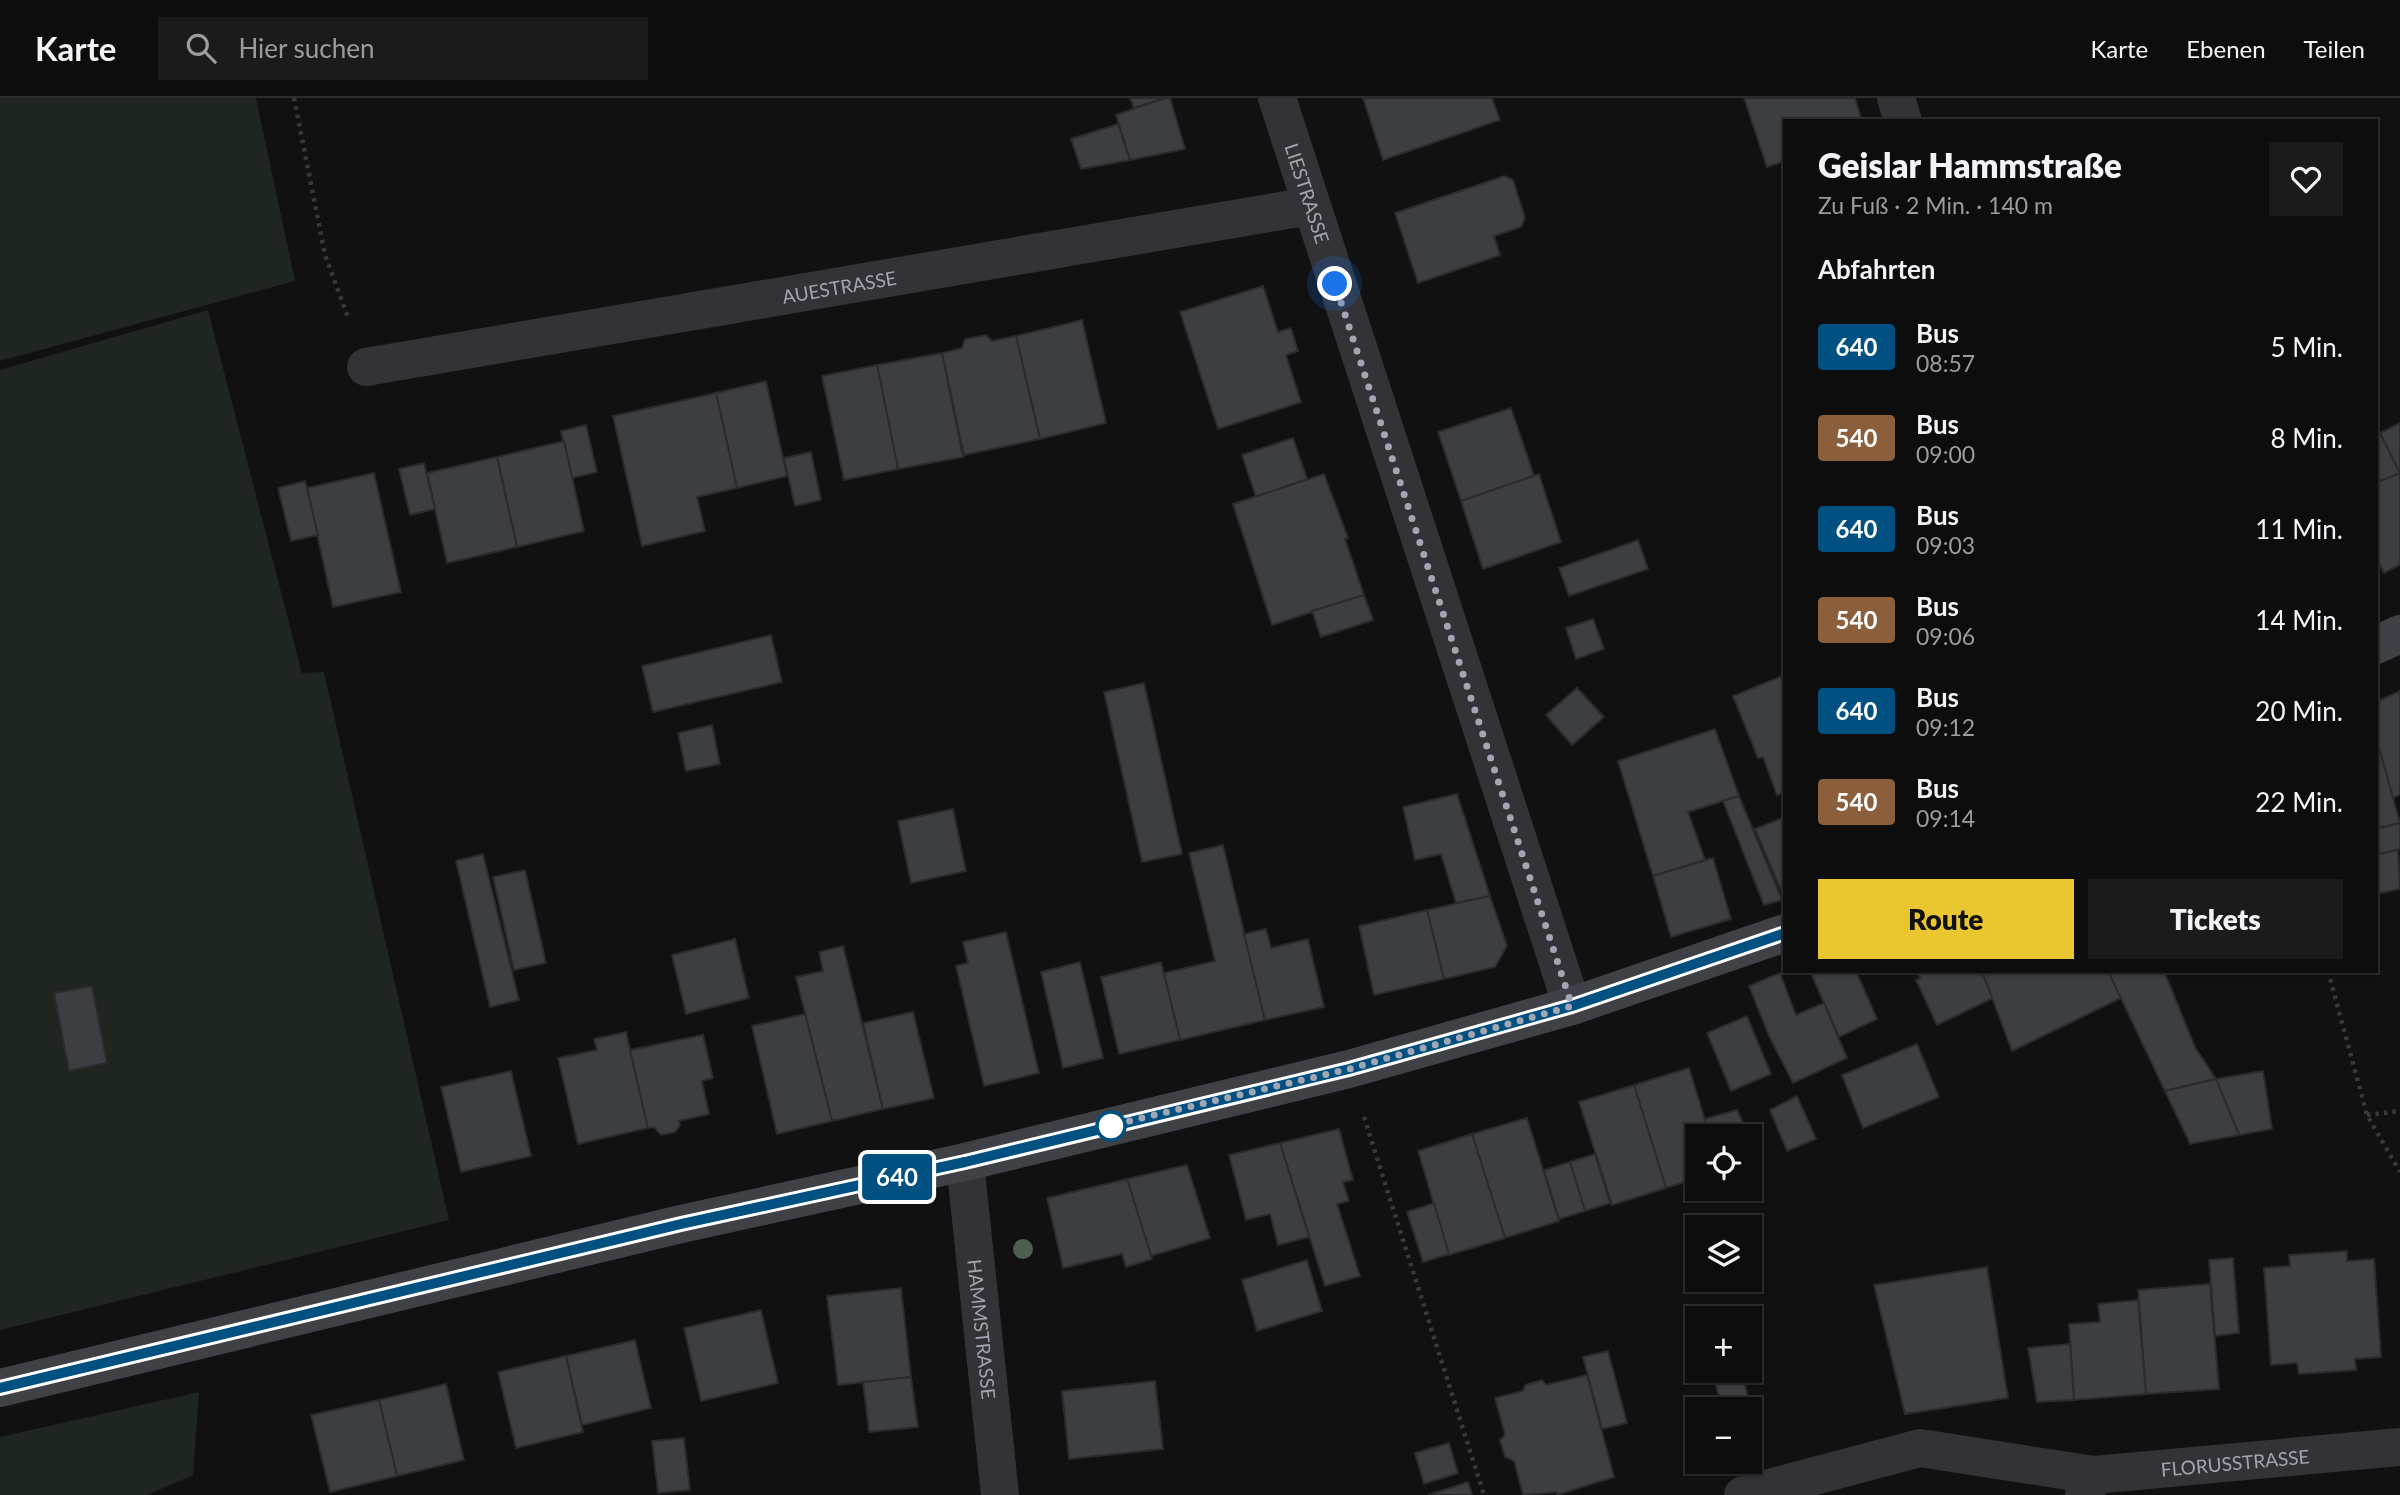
<!DOCTYPE html>
<html lang="de">
<meta charset="utf-8">
<style>
body{margin:0;font-family:Lato,sans-serif;background:#1b1b1c;color:#f1f3f6;height:100vh;display:flex;flex-direction:column;font-size:26px;white-space:nowrap}
*{box-sizing:border-box;margin:0}
p{font-size:23px;color:#9a9c9e}
.icon{flex:none;width:38px;height:38px;fill:none;stroke:currentColor;stroke-width:2;stroke-linecap:round;stroke-linejoin:round}
.map{position:relative;flex:1;overflow:hidden}
.drawer{position:absolute;left:1783px;top:21px;width:595px;height:854px;display:flex;flex-direction:column;background:#0d0d0e;border-radius:0px;box-shadow:0 2px 5px #0004,0 0 0 2px #2d2d2e}
.drawer>*{flex:none}
.badge{padding:0 14px;border-radius:5px;font-size:24px;line-height:46px}
.fabs{position:absolute;left:1685px;top:1026px;display:grid;gap:14px}
.fabs a{display:grid;place-items:center;width:77px;height:77px;border-radius:0px;background:#0d0d0e;box-shadow:0 2px 5px #0004,0 0 0 2px #2d2d2e;font-size:35px}
.you{position:absolute;width:35px;height:35px;margin:-18px;border:5px solid #fff;border-radius:50%;background:#1a73e8;box-shadow:0 0 0 10px #1a73e833}
.map>.badge{position:absolute;translate:-50% -50%;box-shadow:0 0 0 4px #fff}
h2{padding:0 35px;font-size:26px;line-height:63px}
.round{display:grid;place-items:center;flex:none;width:74px;height:74px;border-radius:0px;background:#1b1b1c}
.headline{display:flex;align-items:center;justify-content:space-between;height:119px;padding:0 35px}
h1{font-size:33px;font-weight:800;line-height:52px}
.cta{display:flex;gap:14px;margin-top:auto;padding:14px 35px}
.cta a{flex:1;height:80px;border-radius:0px;background:#eac630;color:#111;font-size:28px;font-weight:800;line-height:80px;text-align:center}
.cta a+a{background:#1b1b1c;color:#f1f3f6}
ul{padding:0;list-style:none}
li{display:flex;align-items:center;gap:21px;height:91px;padding:0 35px}
li div{flex:1}
li b{display:block;font-size:26px}
li em{font-style:normal}
li .badge{min-width:77px;font-weight:700;text-align:center}
header{display:flex;align-items:center;gap:42px;box-sizing:border-box;height:98px;padding:0 35px;background:#0d0d0e;border-bottom:2px solid #2d2d2e}
header strong{font-size:33px}
nav{display:flex;gap:38px;margin-inline-start:auto;font-size:24px}
.search{width:490px;height:63px;background:#1b1b1c;display:flex;align-items:center;gap:18px;box-sizing:border-box;padding:0 24px;border-radius:0px;color:#9a9c9e;font-size:26px}
.map>svg:first-child{display:block}
.green{fill:#1f2621}
.building{fill:#3d3e42;stroke:#2b2b2e;stroke-width:2}
.lines{fill:none;stroke-linecap:round;stroke-linejoin:round}
.path{stroke:#38393e;stroke-width:4.5;stroke-dasharray:3.5 5;stroke-linecap:butt}
.street{stroke:#323237;stroke-width:38}
.secondary{stroke:#404147;stroke-width:38}
.tree{fill:#4b5e4f}
.line-casing{stroke:#fff;stroke-width:16}
.line{stroke:#005081;stroke-width:10}
.walk{stroke:#a2a5b2;stroke-width:7;stroke-dasharray:0 12.6}
.stop-dot{fill:#fff;stroke:#005081;stroke-width:3.5}
.labels{text-anchor:middle;dominant-baseline:central;stroke-width:7;stroke-linejoin:round;paint-order:stroke}
.street-label{font-size:19px;fill:#a2a5b2;stroke:#0c0c0d}
</style>
<header>
<strong>Karte</strong>
<div class="search"><svg class="icon" aria-label="search" viewBox="0 0 24 24"><circle cx="10" cy="10" r="6"/><path d="M15 15l6 6"/></svg>Hier suchen</div>
<nav><a>Karte</a><a>Ebenen</a><a>Teilen</a></nav>
</header>
<div class="map">
<svg width="2400" height="1397" viewBox="0 0 2400 1397">
<rect width="100%" height="100%" fill="#111112"/>
<g class="green">
<path d="M0,0h256l39,183 -295,80z"/>
<path d="M208,212l94,363 22,-1 125,548 -449,110v-960z"/>
<path d="M199,1294l-6,83 -46,20h-147v-58z"/>
</g>
<g class="building">
<path d="M1130,0h35l-31,10z"/>
<path d="M1165,0h5l15,51 -55,11 -14,-45z"/>
<path d="M1363,0h129l8,22 -117,40z"/>
<path d="M1744,0h111l7,23h-77v40l-18,6z"/>
<path d="M1118,26l12,36 -49,9 -10,-30z"/>
<path d="M1504,78l9,4 12,38 -4,9 -27,9 6,19 -82,28 -23,-70z"/>
<path d="M1263,188l15,46 13,-4 7,23 -12,4 15,47 -83,27 -38,-117z"/>
<path d="M1082,222l24,103 -66,16 -24,-103z"/>
<path d="M986,237l6,6 24,-5 24,103 -76,16 -22,-102 20,-5 3,-9z"/>
<path d="M942,255l21,104 -65,12 -21,-104z"/>
<path d="M877,267l21,104 -54,11 -22,-104z"/>
<path d="M766,283l21,95 -50,12 -21,-95z"/>
<path d="M716,295l21,95 -40,9 8,34 -63,15 -29,-130z"/>
<path d="M1511,310l23,68 -73,25 -23,-69z"/>
<path d="M2400,325v51l-20,-41z"/>
<path d="M586,327l11,47 -25,6 -11,-47z"/>
<path d="M2376,327l24,48 -24,10z"/>
<path d="M1293,340l14,41 -51,18 -14,-42z"/>
<path d="M564,343l20,90 -67,16 -20,-90z"/>
<path d="M811,354l10,48 -26,6 -11,-48z"/>
<path d="M497,359l20,90 -70,16 -20,-90z"/>
<path d="M424,365l11,46 -25,6 -11,-46z"/>
<path d="M374,375l27,119 -68,15 -26,-119z"/>
<path d="M2400,375v92l-16,8 -8,-15v-75z"/>
<path d="M1324,376l24,64 -3,1 19,56 -92,30 -39,-121z"/>
<path d="M1539,376l22,68 -78,27 -22,-68z"/>
<path d="M305,383l13,54 -27,6 -13,-53z"/>
<path d="M1638,442l10,29 -79,27 -10,-28z"/>
<path d="M1364,497l9,25 -52,17 -9,-26z"/>
<path d="M1593,521l11,30 -28,10 -10,-31z"/>
<path d="M771,537l11,47 -129,30 -11,-46z"/>
<path d="M1785,577v117l-8,3 -14,-38 -5,1 -25,-62z"/>
<path d="M1144,585l38,171 -40,8 -38,-170z"/>
<path d="M1577,590l27,29 -32,28 -26,-30z"/>
<path d="M2400,593v103l-7,4 -17,-61v-35z"/>
<path d="M712,627l8,39 -34,7 -8,-38z"/>
<path d="M1715,631l24,67 -51,16 17,48 -52,16 -35,-115z"/>
<path d="M2376,639l24,86 -24,6z"/>
<path d="M1457,696l33,102 -34,7 -15,-49 -26,6 -12,-53z"/>
<path d="M1739,698l43,104 -18,5 -41,-104z"/>
<path d="M953,711l13,62 -55,12 -13,-62z"/>
<path d="M1785,719v83l-30,-71z"/>
<path d="M2400,725v26l-24,6v-26z"/>
<path d="M1223,747l42,175 -85,20 -16,-67 51,-12 -26,-108z"/>
<path d="M2398,752l2,39 -24,5v-39z"/>
<path d="M483,756l36,146 -29,7 -34,-146z"/>
<path d="M1713,760l18,61 -60,18 -18,-61z"/>
<path d="M525,772l21,93 -32,7 -21,-93z"/>
<path d="M1490,798l17,50 -12,21 -51,12 -17,-69z"/>
<path d="M1427,812l17,69 -70,16 -15,-69z"/>
<path d="M1266,831l5,19 37,-9 16,68 -59,13 -21,-86z"/>
<path d="M1006,834l33,141 -55,13 -28,-120 12,-3 -5,-21z"/>
<path d="M735,841l14,59 -63,16 -14,-59z"/>
<path d="M843,848l40,163 -51,12 -36,-144 27,-6 -4,-19z"/>
<path d="M1080,864l23,96 -40,10 -22,-96z"/>
<path d="M1161,864l19,78 -61,14 -18,-77z"/>
<path d="M1810,873h46l21,48 -38,18z"/>
<path d="M1917,873h65l11,27 -56,27 -21,-45 4,-2z"/>
<path d="M1982,873h126l13,27 -109,53z"/>
<path d="M2108,873h56l31,76 21,32 -51,12z"/>
<path d="M1780,875l16,42 28,-12 23,55 -54,25 -24,-47 -20,-50z"/>
<path d="M92,888l15,77 -38,8 -15,-78z"/>
<path d="M913,914l21,86 -51,11 -20,-86z"/>
<path d="M805,916l27,107 -55,13 -25,-108z"/>
<path d="M1747,918l24,58 -40,17 -24,-58z"/>
<path d="M626,934l22,96 -70,16 -20,-86 39,-8 -3,-11z"/>
<path d="M703,937l10,43 -11,3 7,33 -30,7 1,4 -5,7 -14,3 -7,-8 -6,1 -18,-78z"/>
<path d="M1917,946l22,53 -76,31 -21,-53z"/>
<path d="M1689,970l21,68h-12v42l-32,10 -32,-103z"/>
<path d="M511,973l20,85 -70,16 -20,-85z"/>
<path d="M2263,973l9,58 -33,6 -23,-56z"/>
<path d="M2216,981l23,56 -49,9 -25,-53z"/>
<path d="M1634,987l32,103 -54,17 -33,-103z"/>
<path d="M1797,998l19,43 -29,12 -17,-41z"/>
<path d="M1737,1012l12,26h-39l-5,-17z"/>
<path d="M1527,1020l32,103 -54,17 -33,-104z"/>
<path d="M1339,1031l14,51 -10,2 6,19 -12,3 23,72 -35,10 -45,-143z"/>
<path d="M1472,1036l33,104 -56,17 -31,-104z"/>
<path d="M1280,1045l29,94 -31,8 -8,-31 -24,6 -17,-65z"/>
<path d="M1595,1056l15,49 -25,8 -15,-49z"/>
<path d="M1570,1064l15,49 -26,8 -15,-49z"/>
<path d="M1187,1067l23,73 -59,18 -24,-77z"/>
<path d="M1127,1081l25,80 -26,8 -4,-13 -59,14 -16,-70z"/>
<path d="M1434,1105l15,51 -26,8 -16,-50z"/>
<path d="M2347,1153v10l27,-2 7,98 -26,2 1,11 -57,4 -2,-11 -26,2 -7,-97 26,-2 -1,-11z"/>
<path d="M2233,1160l6,75 -24,3 -6,-76z"/>
<path d="M1307,1162l15,51 -65,20 -15,-51z"/>
<path d="M1987,1169l21,131 -103,16 -31,-129z"/>
<path d="M2210,1186l9,105 -73,5 -8,-104z"/>
<path d="M901,1190l10,89 -73,8 -11,-89z"/>
<path d="M2138,1202l8,94 -72,6 -5,-76 31,-2 -2,-18z"/>
<path d="M761,1212l17,73 -77,18 -17,-73z"/>
<path d="M635,1242l16,68 -69,17 -16,-69z"/>
<path d="M2070,1246l4,56 -37,2 -9,-54z"/>
<path d="M1608,1253l19,72 -25,6 -19,-72z"/>
<path d="M566,1258l17,76 -67,16 -18,-76z"/>
<path d="M1587,1277l27,102 -57,18v-3l-34,3 -9,-34 -9,-4 -5,-17 5,-5 -10,-37 28,-7 2,-6 17,-5 4,5z"/>
<path d="M1742,1277l14,50 -6,1v-17h-27l-8,-26z"/>
<path d="M911,1279l7,50 -49,5 -6,-50z"/>
<path d="M1155,1283l8,68 -94,10 -7,-68z"/>
<path d="M446,1286l18,76 -67,16 -18,-76z"/>
<path d="M379,1302l18,76 -67,16 -19,-77z"/>
<path d="M684,1340l6,52 -32,3 -6,-52z"/>
<path d="M1449,1345l9,30 -34,11 -9,-31z"/>
<path d="M1468,1384l4,13h-44z"/>
</g>
<g class="lines">
<g class="path">
<path d="M294,0l31,157 24,65"/>
<path d="M2328,873l39,144 33,57"/>
<path d="M2367,1017l33,-4"/>
<path d="M1364,1019l120,378"/>
</g>
<g class="street">
<path id="s1" d="M1277,0l295,908"/>
<path d="M1896,0l7,23"/>
<path id="s2" d="M366,269l944,-161"/>
<path id="s3" d="M965,1064l35,333"/>
<path d="M1743,1397l177,-47 174,27"/>
<path id="s4" d="M2084,1397l10,-20 306,-28"/>
</g>
<g class="secondary">
<path d="M2376,547l24,-11"/>
<path d="M0,1290l681,-164 284,-62 384,-93 223,-63 213,-73"/>
</g>
</g>
<circle class="tree" cx="1023" cy="1151" r="10"/>
<g class="lines">
<defs>
<path id="line" d="M0,1290l681,-164 284,-62 384,-93 223,-63 213,-73"/>
</defs>
<use href="#line" class="line-casing"/>
<use href="#line" class="line"/>
<path class="walk" d="M1111,1028h-3l241,-57 223,-63 -237,-722"/>
</g>
<circle class="stop-dot" cx="1111" cy="1028" r="14"/>
<g class="labels">
<g class="street-label">
<text stroke="none"><textPath href="#s1" startOffset="100">LIESTRASSE</textPath></text>
<text stroke="none"><textPath href="#s2" startOffset="480">AUESTRASSE</textPath></text>
<text stroke="none"><textPath href="#s3" startOffset="168">HAMMSTRASSE</textPath></text>
<text stroke="none"><textPath href="#s4" startOffset="164">FLORUSSTRASSE</textPath></text>
</g>
</g>
</svg>
<div class="fabs">
<a><svg class="icon" aria-label="locate" viewBox="0 0 24 24"><circle cx="12" cy="12" r="6"/><path d="M12 2v4M12 18v4M2 12h4M18 12h4"/></svg></a>
<a><svg class="icon" aria-label="layers" viewBox="0 0 24 24"><path d="M12 4l9 5-9 5-9-5zM3 14l9 5 9-5"/></svg></a>
<a>+</a>
<a>−</a>
</div>
<div class="you" style="left:1335px;top:186px"></div>
<b class="badge" style="left:897px;top:1079px;background:#005081;color:#fff">640</b>
<section class="drawer">
<div class="headline"><div><h1>Geislar Hammstraße</h1><p>Zu Fuß · 2 Min. · 140 m</p></div><a class="round"><svg class="icon" aria-label="heart" viewBox="0 0 24 24"><path d="M12 20l-8-8c-3-5 5-10 8-4 3-6 11-1 8 4z"/></svg></a></div>
<h2>Abfahrten</h2>
<ul>
<li><span class="badge" style="background:#005081;color:#fff">640</span><div><b>Bus</b><p>08:57</p></div><em>5 Min.</em></li>
<li><span class="badge" style="background:#8b5e3c;color:#fff">540</span><div><b>Bus</b><p>09:00</p></div><em>8 Min.</em></li>
<li><span class="badge" style="background:#005081;color:#fff">640</span><div><b>Bus</b><p>09:03</p></div><em>11 Min.</em></li>
<li><span class="badge" style="background:#8b5e3c;color:#fff">540</span><div><b>Bus</b><p>09:06</p></div><em>14 Min.</em></li>
<li><span class="badge" style="background:#005081;color:#fff">640</span><div><b>Bus</b><p>09:12</p></div><em>20 Min.</em></li>
<li><span class="badge" style="background:#8b5e3c;color:#fff">540</span><div><b>Bus</b><p>09:14</p></div><em>22 Min.</em></li>
</ul>
<div class="cta"><a>Route</a><a>Tickets</a></div>
</section>
</div>
